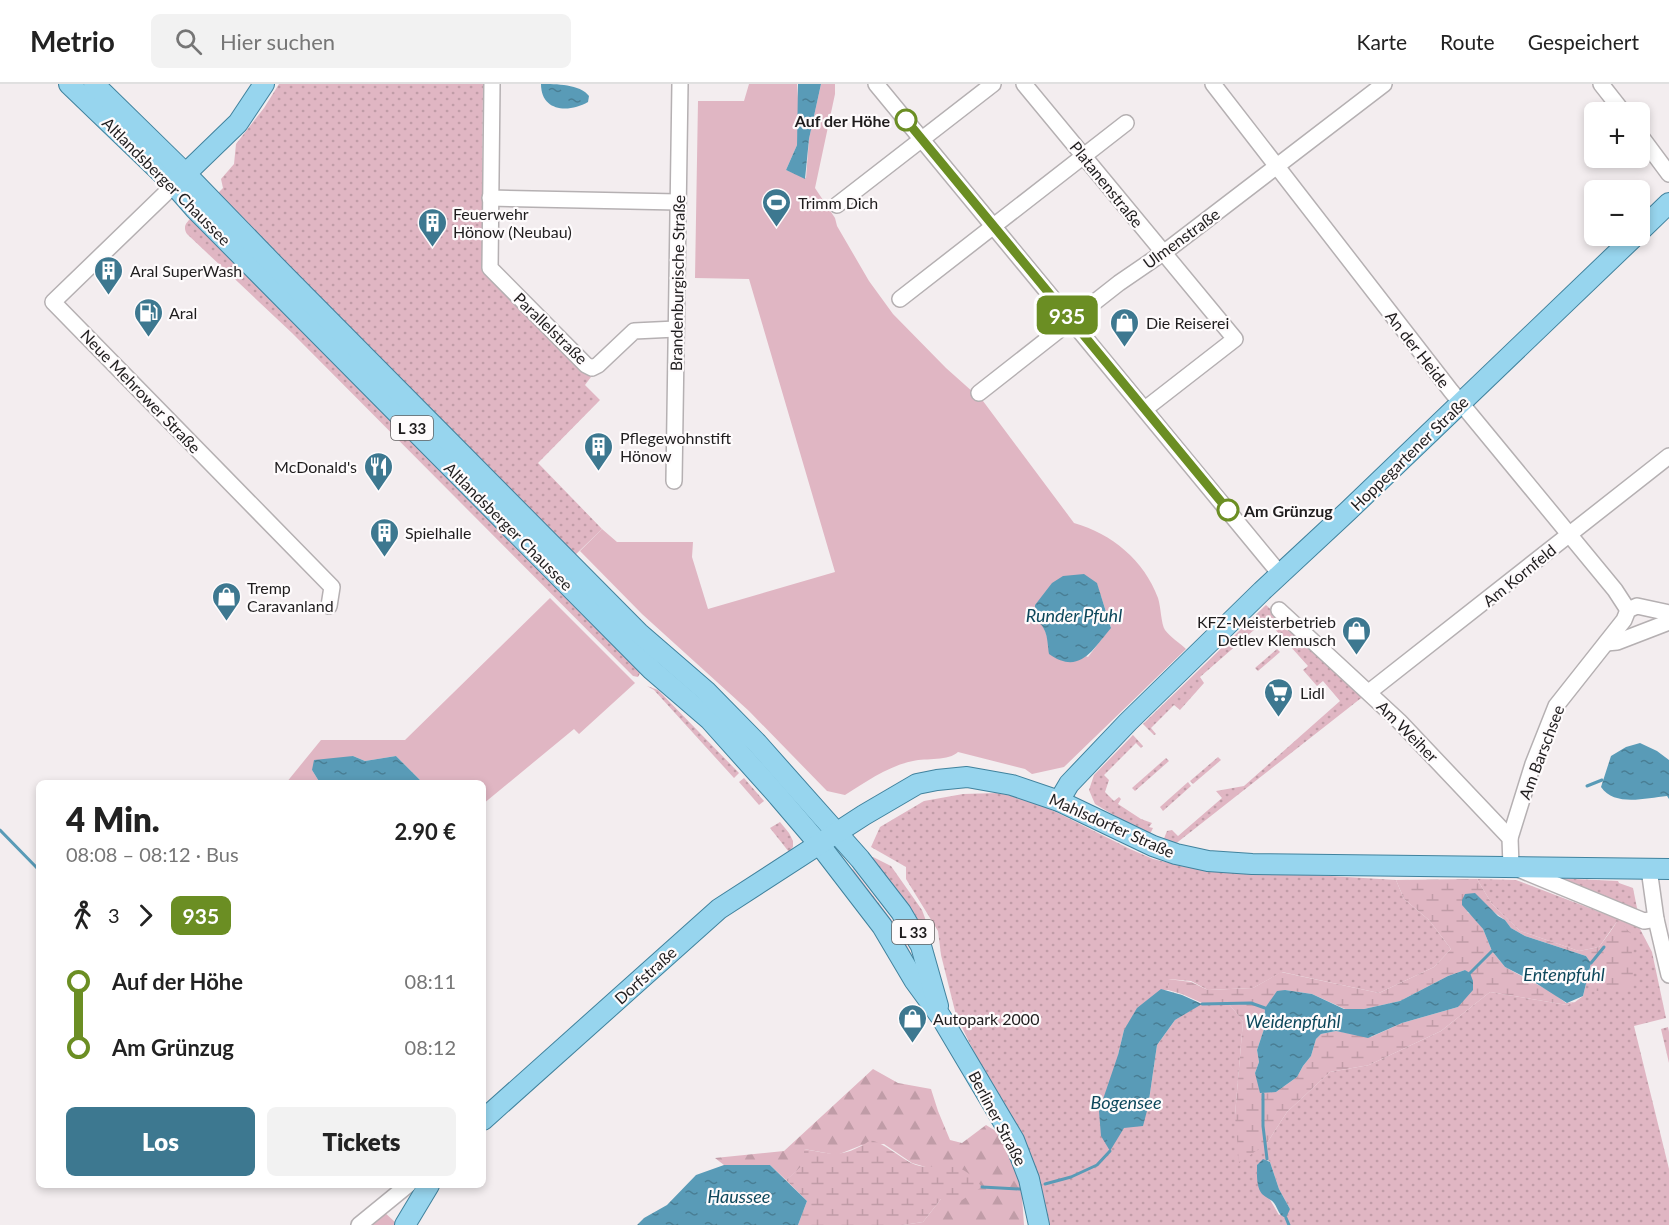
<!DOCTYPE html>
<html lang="de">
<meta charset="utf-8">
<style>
body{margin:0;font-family:Lato,sans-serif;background:#f2f2f2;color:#222;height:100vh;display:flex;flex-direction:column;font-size:22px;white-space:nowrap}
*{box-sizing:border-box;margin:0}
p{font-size:20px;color:#767676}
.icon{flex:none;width:33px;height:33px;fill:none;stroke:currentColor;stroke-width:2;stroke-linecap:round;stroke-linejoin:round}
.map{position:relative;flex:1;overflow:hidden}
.side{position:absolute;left:36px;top:696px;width:450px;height:408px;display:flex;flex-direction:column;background:#fff;border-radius:9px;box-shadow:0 3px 9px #0003}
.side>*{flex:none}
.badge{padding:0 12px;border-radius:9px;font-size:21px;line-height:39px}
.tools{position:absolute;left:1584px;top:18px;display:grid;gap:12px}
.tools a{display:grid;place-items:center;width:66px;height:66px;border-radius:9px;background:#fff;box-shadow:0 3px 9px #0003;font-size:30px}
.map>.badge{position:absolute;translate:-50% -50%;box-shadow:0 0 0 3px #fff}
.legs{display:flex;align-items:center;gap:9px;height:66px;padding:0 30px;font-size:20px}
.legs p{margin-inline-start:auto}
.summary{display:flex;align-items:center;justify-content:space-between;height:102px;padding:0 30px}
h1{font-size:33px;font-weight:800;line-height:45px}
.button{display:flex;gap:12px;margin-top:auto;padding:12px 30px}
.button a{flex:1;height:69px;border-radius:9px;background:#3d7890;color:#fff;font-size:24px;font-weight:800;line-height:69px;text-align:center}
.button a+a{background:#f2f2f2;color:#222}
ul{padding:0 30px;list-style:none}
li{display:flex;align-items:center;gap:21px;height:66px;font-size:22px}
li i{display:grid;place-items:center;width:9px;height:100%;margin:0 8px;background:currentColor}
li i::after{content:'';width:15px;height:15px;margin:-8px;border:4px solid;border-radius:50%;background:#fff}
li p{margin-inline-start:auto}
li:first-child i{background:linear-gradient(#0000 50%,currentColor 0)}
li:last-child i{background:linear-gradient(currentColor 50%,#0000 0)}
header{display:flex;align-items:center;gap:36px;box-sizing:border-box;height:84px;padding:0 30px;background:#fff;border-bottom:2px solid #e0e0e0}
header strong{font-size:28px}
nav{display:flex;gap:33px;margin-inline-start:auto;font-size:21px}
.search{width:420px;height:54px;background:#f2f2f2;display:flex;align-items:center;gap:15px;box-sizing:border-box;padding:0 21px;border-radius:9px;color:#767676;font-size:22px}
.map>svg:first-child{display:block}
.grass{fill:url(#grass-dots);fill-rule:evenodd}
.forest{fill:url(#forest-firs)}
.wetland{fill:url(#wetland-marsh);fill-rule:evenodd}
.park{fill:#e0b6c3;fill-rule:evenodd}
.water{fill:url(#water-ripples)}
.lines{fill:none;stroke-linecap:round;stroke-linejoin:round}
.stream{stroke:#599bb7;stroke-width:3}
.minor-casing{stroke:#b5b0b2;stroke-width:18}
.major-casing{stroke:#40829d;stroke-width:22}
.minor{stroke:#fff;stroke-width:15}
.major{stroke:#97d5ee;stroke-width:20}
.line-1-casing{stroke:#fff;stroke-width:14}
.line-1{stroke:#6b8e23;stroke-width:9}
.stop-1-dot{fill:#fff;stroke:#6b8e23;stroke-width:3}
.labels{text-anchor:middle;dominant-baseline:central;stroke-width:4.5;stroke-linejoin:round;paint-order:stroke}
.shield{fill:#fefbfc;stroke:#626061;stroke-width:1.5}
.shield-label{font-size:15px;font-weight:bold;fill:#1f1d1e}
.stop-label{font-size:16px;font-weight:bold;fill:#1f1d1e;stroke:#fefbfc;text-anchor:end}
.street-label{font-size:16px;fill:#1f1d1e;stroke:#fefbfc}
.poi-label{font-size:16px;fill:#1f1d1e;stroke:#fefbfc;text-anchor:start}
.water-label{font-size:18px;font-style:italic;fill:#0d475b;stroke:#fefbfc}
</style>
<header>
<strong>Metrio</strong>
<div class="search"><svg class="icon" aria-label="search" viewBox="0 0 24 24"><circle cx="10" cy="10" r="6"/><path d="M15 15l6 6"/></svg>Hier suchen</div>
<nav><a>Karte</a><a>Route</a><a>Gespeichert</a></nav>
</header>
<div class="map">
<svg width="1669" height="1141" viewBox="0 0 1669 1141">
<defs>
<pattern id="grass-dots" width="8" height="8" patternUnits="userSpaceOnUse" patternTransform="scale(1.5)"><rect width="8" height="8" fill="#e0b6c3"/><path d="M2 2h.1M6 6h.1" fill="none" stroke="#c09ca7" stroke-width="1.8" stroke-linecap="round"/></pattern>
<pattern id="forest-firs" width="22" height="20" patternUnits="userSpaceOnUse" patternTransform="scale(1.5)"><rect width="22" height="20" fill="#e0b6c3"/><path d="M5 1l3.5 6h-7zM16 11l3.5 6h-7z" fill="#c09ca7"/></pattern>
<pattern id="wetland-marsh" width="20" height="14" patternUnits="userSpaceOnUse" patternTransform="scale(1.5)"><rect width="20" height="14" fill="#e0b6c3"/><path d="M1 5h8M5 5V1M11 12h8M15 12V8" fill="none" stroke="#c09ca7"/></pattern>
<pattern id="water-ripples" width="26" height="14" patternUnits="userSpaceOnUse" patternTransform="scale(1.5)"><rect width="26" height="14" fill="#599bb7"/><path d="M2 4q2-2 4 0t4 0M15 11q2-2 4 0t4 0" fill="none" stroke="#497e94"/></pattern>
</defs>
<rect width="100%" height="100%" fill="#f3edef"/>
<g class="grass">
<path d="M279,0h204l-1,120 3,8 5,64 101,101 -6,8 15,15 -62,63 64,66 -29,28 -356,-363 6,-6 -2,-9 13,-15 2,-20 28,-36z"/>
<path d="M193,132l448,455 -3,6 -5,-1 -341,-343 -105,-99c-5,-8 0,-12 6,-18z"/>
<path d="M1266,521l99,90 -191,150 -11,-4 4,-10 5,-1 6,6 44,-38 -6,-7 28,-5 96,-85 -17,-20 -6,5 -14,-16 5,-4 -36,-40 -5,3 -5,-6 -62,54 4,6 -24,27 -6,-5 -23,23 5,6 -2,1 -11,-11z"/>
<path d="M1277,565l3,3 -22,19 -3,-3z"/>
<path d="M647,602l11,4 81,83 -5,5 -80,-88z"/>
<path d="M1133,651l10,11 -2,2 -5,-5 -32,32 5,5 -4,12 9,9 5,-4 2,2 -3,5 23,15 11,4 -3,4 4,1 -4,8 -54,-32 -6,-14 5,-15z"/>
<path d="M1218,673l3,3 -28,24 -3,-3z"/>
<path d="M1166,674l3,3 -34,30 -3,-3z"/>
<path d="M744,694l20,23 -5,4 -20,-23z"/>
<path d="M1188,698l3,4 -28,25 -3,-4z"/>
<path d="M997,709l31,5 102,51 23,10 33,8 210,13 8,19 25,21 22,29 -17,18 -55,26 -97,-21 -29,16 -45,2 -17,-9 -23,-2v11h-7l-37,40 -6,25 6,73 24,-21 9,-62 18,-25 27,-17h26l15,18 -8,94 32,28 20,-31 43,-40 39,-7 72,-34 49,-39 77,13 8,-3 8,-6 8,-33 27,-43 -19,27 -20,4 -59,-20 -28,-27 -15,-25 39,1 123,47 13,25 14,66 -32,8 35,143v56h-622l-59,-144 -32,-66 -15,-60 -3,-24 -32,-52v-12l-35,-20 9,-20 44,-26 39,-7zM1267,1075l3,3 9,27 11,20 -11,6 -10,-17z"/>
<path d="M780,738l9,11 4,8v6l-4,5 -19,-24z"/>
<path d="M871,773h2l18,9 31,44 7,19 3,22 -18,-38z"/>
<path d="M853,785l47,62 16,33 -68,-91z"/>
<path d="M1553,794l65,3 1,2 14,5 5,25z"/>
<path d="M1668,943l1,5v31l-8,-34z"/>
</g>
<path class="forest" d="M873,985l25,14 33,6 7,22 12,29 12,3 24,-18 13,8 22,49 3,43h-121l20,-3 18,-23 15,-32 -27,1 -17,-5 -28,-19 -22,1 -25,10 -33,-6 1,15 -19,16 -16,-15h-46l-9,-7 69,-7z"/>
<g class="wetland">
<path d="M1477,795l15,25 28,27 59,20 20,-4 20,-27 12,14 2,45 -10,12h-27l-5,-28 -5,-7 -61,-20 -14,-8 -6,-8 -14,-10 -24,2 6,4 10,13 9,22 13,16 48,26 13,10 9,-1 -8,3 -77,-13 -49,39 -72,34 -39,7 -43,40 -20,31 -28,20 -4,-48 8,-94 -15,-18h-26l-20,-9 -14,-4v-11l23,3 17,8 45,-2 28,-16 98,21 55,-26 17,-18 -22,-29 -25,-21 -8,-19zM1465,886l5,4 -12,33 -56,16 -31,14 -35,-6 -15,3 -5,5 -5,17 -8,10 -6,11 -21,15 -21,-19 4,-11 -2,-12 7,-21 1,-21 9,-11 11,-7 27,4 33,15h19l36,-8 48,-25z"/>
<path d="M871,1056c15,5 26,15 40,23 16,8 31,0 46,4 11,4 18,12 25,20l-20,13 -21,-1 -18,23 -20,3h-105l9,-24 -21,-21 18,-16v-15c30,6 39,9 67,-9z"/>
</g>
<g class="park">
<path d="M749,0h48l2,28 -2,33 -11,25 20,8 3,-39 12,-55h14v10l-20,94 20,30 2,8 32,55 24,33 53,54 37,33 91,122c38,11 70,37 84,75 3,9 3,26 7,32 5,7 15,13 21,19l-122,118 -32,7 -7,-5 -67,-17c-9,9 -32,6 -45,9 -25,5 -47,21 -68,34l-18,-4 -78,-80 -107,-97 -62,-63 22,-22 15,13h76l-1,15 16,52 127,-37 -86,-293 -54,-1 3,-177h46zM1097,500l14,43 -23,30 -41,-20 -2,-8 -4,-6z"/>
<path d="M550,514l85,85 -56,51 -5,-5 -91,75v-21h-60l-27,-27 -31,5 -12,-5 -41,14 8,13h-34l35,-43h84z"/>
<path d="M383,1127l13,12 -1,2h-28z"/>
</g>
<g class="water">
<path d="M541,0c15,0 39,0 48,12l-1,6c-19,11 -47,10 -47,-18z"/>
<path d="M798,0h23l-12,55 -4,40 -19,-9 11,-25z"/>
<path d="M1084,490l13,9 14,45c-18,21 -31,48 -62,26 -2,-14 -1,-27 -14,-34v-15l17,-22 11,-7z"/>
<path d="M1640,659l17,8 12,9v39l-2,-3c-22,2 -52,11 -66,-9l10,-31 15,-9z"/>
<path d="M353,672l12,5 31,-5 27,27h-103l-8,-13 2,-10z"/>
<path d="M1475,809l23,23 7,4 6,8 14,8 61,20 5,7 -8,33 -16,7 -33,-21 -29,-15 -13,-16 -9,-22 -21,-24v-5l3,-6z"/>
<path d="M1465,886l5,3 3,8v9l-15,17 -56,16 -34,15 -32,-7 -15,3 -5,5 -5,17 -8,10 -6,11 -21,15 -16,1 -5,-20 4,-11 -2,-12 7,-21 1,-21 12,-17 8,-1 27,4 32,15h20l36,-8 48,-25z"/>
<path d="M1161,905l21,6 20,9 -27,16 -18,25 -9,62 -5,19 -19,2 -14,23 -9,-15 -2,-25 19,-56 6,-25 13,-22z"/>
<path d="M1263,1075l7,3 9,27 11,20 -4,9c-8,-3 -7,-8 -12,-15 -3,-4 -8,-5 -12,-9 -6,-7 -5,-20 -5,-29z"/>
<path d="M724,1081h46l37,36 -9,24h-161l7,-7 23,-13 29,-30z"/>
</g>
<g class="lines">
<g class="stream">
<path d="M1587,702l15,-6"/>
<path d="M0,746l39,40"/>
<path d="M1591,879l13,-16"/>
<path d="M1470,889l22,-22"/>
<path d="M1202,920l49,-1 14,5"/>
<path d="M1263,1010v32l4,33"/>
<path d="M1045,1100l26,-7 26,-12 13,-14"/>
<path d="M982,1103l38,2"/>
<path d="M1286,1134l3,7"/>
</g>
<defs>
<g id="minor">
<path d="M492,0l-2,184 96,97 6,3 6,-3 36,-34 42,-2"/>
<path d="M876,0l404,490"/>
<path d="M1024,0l211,255 -90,70"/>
<path d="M1213,0l238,307 164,199 13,20"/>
<path d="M1601,0l22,28"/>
<path d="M1640,51l29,39"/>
<path d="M174,101l-121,117 279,285 -3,19"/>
<path d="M490,114l188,4"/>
<path d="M837,121l156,-121"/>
<path d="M900,215l226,-176"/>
<path d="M979,309l140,-110 51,-35 214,-164"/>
<path d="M674,397l6,-397"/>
<path d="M1279,526l120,111 111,117 1,28 133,55 12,-2"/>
<path d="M1606,559l11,-1 52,-20"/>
<path d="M1369,608l300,-236"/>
<path d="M1510,754l23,-74 23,-58 68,-86 4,-10 9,-4 32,7"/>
<path d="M1649,785l7,50 13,56"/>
<path d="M359,1141l49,-40"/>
</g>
<g id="major">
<path d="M69,0l105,101 21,24 457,461 58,50 68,76 41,48 63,82 32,54 27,37 73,123 15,39 10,46"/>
<path d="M94,0l92,90 96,99 357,360 67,58 51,52 103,116 41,53 20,34 17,60"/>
<path d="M177,98l61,-59 26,-39"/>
<path d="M1640,147l29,-28"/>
<path d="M1059,717l10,-17 59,-62 134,-131 85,-79 288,-276"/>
<path d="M483,1036l236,-211 145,-94 53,-31 20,-4 30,-3 45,8 47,16 94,45 23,8 32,7 44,3 417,5"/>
<path d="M405,1141l24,-40"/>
</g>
</defs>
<use href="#minor" class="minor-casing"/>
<use href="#major" class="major-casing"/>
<use href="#minor" class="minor"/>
<use href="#major" class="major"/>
</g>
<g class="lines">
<defs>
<path id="line-1" d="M906,36l322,390"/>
</defs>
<use href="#line-1" class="line-1-casing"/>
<use href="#line-1" class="line-1"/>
</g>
<defs>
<symbol id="stadium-pin" viewBox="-11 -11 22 30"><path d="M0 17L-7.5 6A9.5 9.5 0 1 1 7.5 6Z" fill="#3d7890" stroke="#fefbfc"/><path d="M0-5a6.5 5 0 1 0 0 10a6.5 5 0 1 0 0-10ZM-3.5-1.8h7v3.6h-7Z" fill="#fff"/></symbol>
<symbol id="building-pin" viewBox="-11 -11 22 30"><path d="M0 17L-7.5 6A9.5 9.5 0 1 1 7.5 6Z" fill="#3d7890" stroke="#fefbfc"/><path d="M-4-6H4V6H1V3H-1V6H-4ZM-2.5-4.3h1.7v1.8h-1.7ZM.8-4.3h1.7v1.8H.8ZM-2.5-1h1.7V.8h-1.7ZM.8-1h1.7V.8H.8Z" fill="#fff"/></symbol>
<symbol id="fuel-pin" viewBox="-11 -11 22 30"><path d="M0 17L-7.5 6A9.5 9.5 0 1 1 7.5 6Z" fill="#3d7890" stroke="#fefbfc"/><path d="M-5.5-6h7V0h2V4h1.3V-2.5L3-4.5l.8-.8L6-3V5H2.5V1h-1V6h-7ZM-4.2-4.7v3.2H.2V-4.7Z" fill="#fff"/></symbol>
<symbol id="shop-pin" viewBox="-11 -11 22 30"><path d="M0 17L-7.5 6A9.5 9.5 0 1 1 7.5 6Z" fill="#3d7890" stroke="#fefbfc"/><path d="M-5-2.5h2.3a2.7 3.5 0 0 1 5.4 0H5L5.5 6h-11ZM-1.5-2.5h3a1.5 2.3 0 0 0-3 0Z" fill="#fff"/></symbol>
<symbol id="restaurant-pin" viewBox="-11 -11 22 30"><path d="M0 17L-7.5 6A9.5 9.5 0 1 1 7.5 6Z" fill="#3d7890" stroke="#fefbfc"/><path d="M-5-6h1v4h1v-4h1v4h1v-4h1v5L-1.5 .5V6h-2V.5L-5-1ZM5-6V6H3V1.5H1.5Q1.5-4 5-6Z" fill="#fff"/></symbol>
<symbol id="supermarket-pin" viewBox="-11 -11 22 30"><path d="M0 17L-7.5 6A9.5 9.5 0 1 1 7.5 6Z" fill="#3d7890" stroke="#fefbfc"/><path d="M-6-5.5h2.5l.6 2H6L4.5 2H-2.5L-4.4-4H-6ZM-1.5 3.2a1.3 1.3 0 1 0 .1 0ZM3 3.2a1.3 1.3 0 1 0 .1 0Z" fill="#fff"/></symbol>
</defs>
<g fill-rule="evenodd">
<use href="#stadium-pin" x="760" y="102" width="33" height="45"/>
<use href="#building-pin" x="416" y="122" width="33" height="45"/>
<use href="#building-pin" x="92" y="170" width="33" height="45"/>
<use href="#fuel-pin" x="132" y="212" width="33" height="45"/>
<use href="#shop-pin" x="1108" y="222" width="33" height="45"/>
<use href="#building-pin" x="582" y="346" width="33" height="45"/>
<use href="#restaurant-pin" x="362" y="366" width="33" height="45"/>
<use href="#building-pin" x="368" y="432" width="33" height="45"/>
<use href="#shop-pin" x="210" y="496" width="33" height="45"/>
<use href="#shop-pin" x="1340" y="530" width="33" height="45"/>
<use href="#supermarket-pin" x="1262" y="592" width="33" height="45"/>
<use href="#shop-pin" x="896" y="918" width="33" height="45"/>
</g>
<g class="stop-1-dot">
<circle cx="906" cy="36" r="10"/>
<circle cx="1228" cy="426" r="10"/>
</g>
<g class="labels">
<g class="shield">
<rect x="391" y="332" width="42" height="24" rx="4.5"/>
<rect x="892" y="836" width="42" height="24" rx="4.5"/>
</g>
<g class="shield-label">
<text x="412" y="344">L 33</text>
<text x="913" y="848">L 33</text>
</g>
<g class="stop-label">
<text x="890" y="36">Auf der Höhe</text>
<text x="1244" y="426" text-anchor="start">Am Grünzug</text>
</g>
<g class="street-label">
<text transform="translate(167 97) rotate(45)">Altlandsberger Chaussee</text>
<text transform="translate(1107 100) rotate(51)">Platanenstraße</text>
<text transform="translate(1181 154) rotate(-36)">Ulmenstraße</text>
<text transform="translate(677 199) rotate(-89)">Brandenburgische Straße</text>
<text transform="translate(551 244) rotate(44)">Parallelstraße</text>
<text transform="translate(1418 265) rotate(52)">An der Heide</text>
<text transform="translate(141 307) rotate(46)">Neue Mehrower Straße</text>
<text transform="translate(1409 369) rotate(-44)">Hoppegartener Straße</text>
<text transform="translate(509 442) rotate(45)">Altlandsberger Chaussee</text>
<text transform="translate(1519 491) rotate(-39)">Am Kornfeld</text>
<text transform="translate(1408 647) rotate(45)">Am Weiher</text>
<text transform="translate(1541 668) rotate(-69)">Am Barschsee</text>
<text transform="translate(1112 741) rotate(24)">Mahlsdorfer Straße</text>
<text transform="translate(645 891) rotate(-42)">Dorfstraße</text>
<text transform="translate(998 1034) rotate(62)">Berliner Straße</text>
</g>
<g class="poi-label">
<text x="798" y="118">Trimm Dich</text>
<text x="453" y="129">Feuerwehr<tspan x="453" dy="18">Hönow (Neubau)</tspan></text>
<text x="130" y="186">Aral SuperWash</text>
<text x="169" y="228">Aral</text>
<text x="1146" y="238">Die Reiserei</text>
<text x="620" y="353">Pflegewohnstift<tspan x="620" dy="18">Hönow</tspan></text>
<text x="357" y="382" text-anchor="end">McDonald's</text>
<text x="405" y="448">Spielhalle</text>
<text x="247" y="503">Tremp<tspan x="247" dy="18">Caravanland</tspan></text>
<text x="1336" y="537" text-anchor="end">KFZ-Meisterbetrieb<tspan x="1336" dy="18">Detlev Klemusch</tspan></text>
<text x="1300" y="608">Lidl</text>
<text x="933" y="934">Autopark 2000</text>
</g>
<g class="water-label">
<text x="1074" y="531">Runder Pfuhl</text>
<text x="1564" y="890">Entenpfuhl</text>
<text x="1293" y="937">Weidenpfuhl</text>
<text x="1126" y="1018">Bogensee</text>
<text x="739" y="1112">Haussee</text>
</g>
</g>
</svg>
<div class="tools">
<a>+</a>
<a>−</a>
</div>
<b class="badge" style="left:1067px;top:231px;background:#6b8e23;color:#fff">935</b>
<section class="side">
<div class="summary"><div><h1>4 Min.</h1><p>08:08 – 08:12 · Bus</p></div><b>2.90 €</b></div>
<div class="legs"><svg class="icon" aria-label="walk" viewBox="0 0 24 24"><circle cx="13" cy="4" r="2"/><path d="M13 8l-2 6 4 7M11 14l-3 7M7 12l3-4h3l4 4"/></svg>3<svg class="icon" aria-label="forward" viewBox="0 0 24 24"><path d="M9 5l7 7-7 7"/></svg><b class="badge" style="background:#6b8e23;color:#fff">935</b></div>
<ul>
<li><i style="color:#6b8e23"></i><b>Auf der Höhe</b><p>08:11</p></li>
<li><i style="color:#6b8e23"></i><b>Am Grünzug</b><p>08:12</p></li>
</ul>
<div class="button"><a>Los</a><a>Tickets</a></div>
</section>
</div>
